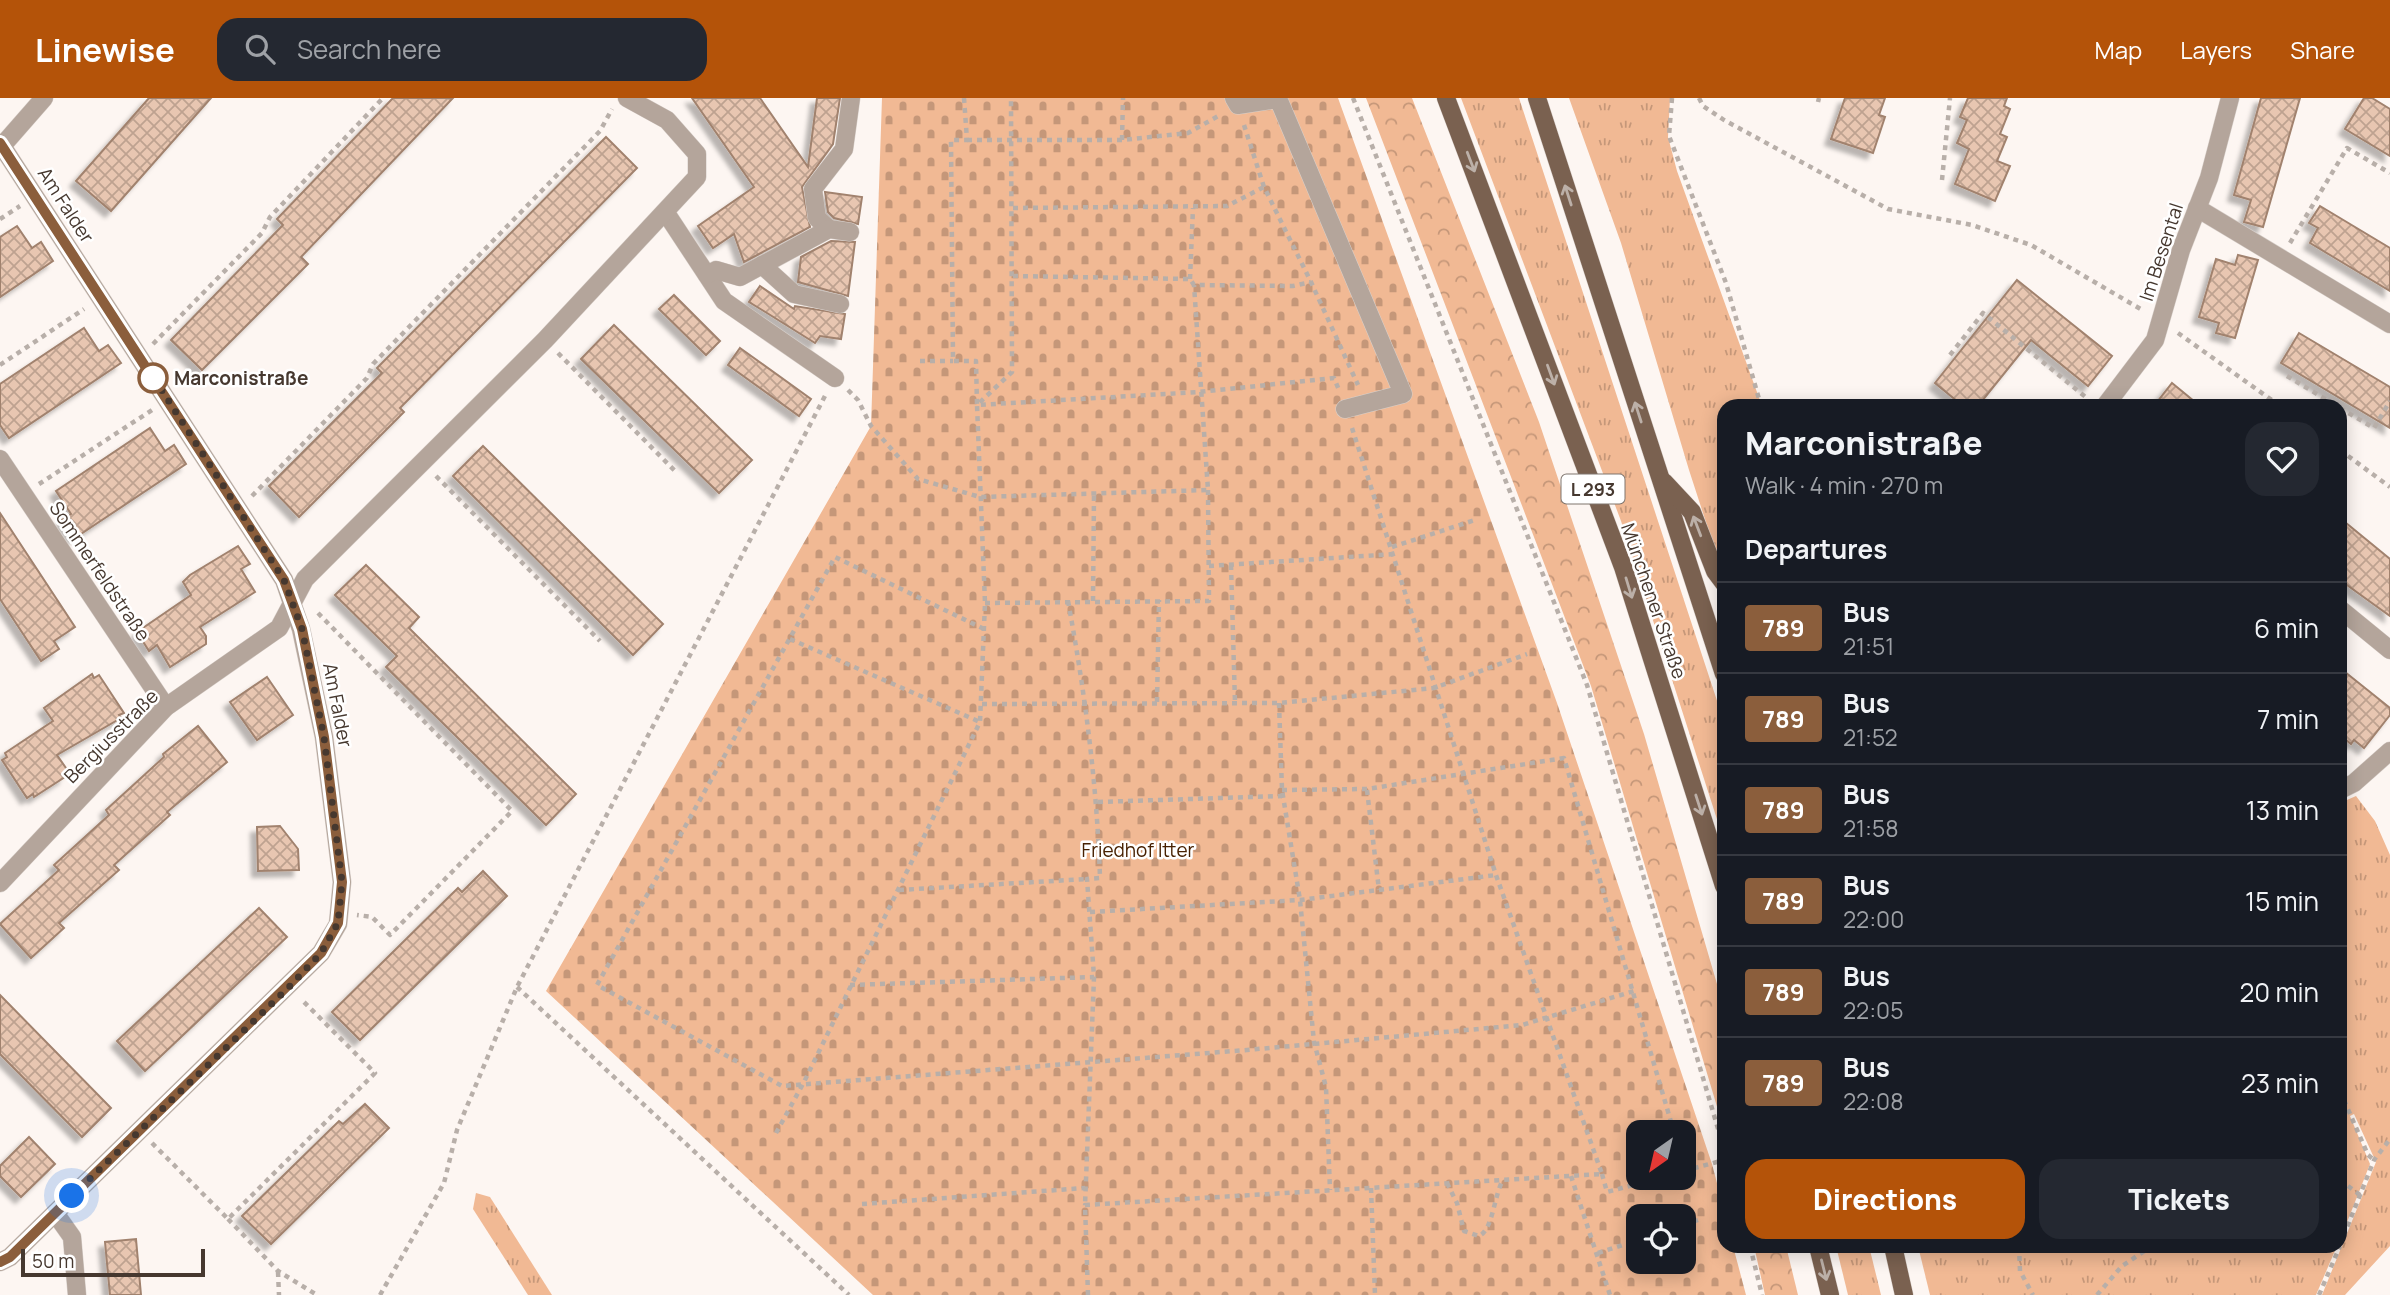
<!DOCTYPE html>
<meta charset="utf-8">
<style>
body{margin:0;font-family:Manrope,sans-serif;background:#242831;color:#f1f3f6;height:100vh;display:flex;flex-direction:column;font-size:26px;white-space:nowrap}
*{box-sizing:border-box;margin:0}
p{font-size:23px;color:#9ea1a6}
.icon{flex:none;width:38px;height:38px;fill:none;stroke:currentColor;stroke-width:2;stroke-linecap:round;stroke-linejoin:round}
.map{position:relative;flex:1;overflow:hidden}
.details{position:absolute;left:1717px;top:301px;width:630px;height:854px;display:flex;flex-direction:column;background:#171b24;border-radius:21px;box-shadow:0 4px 18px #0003}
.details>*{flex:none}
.badge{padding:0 14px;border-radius:5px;font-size:24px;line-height:46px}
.needle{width:46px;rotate:214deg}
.controls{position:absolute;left:1626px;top:1022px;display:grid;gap:14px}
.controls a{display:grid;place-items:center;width:70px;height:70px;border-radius:14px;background:#171b24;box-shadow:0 4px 18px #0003;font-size:35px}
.scale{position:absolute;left:21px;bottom:18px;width:184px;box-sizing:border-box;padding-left:7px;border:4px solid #46382f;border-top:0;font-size:19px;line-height:24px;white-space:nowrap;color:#46382f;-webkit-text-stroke:5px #fff;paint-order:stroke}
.you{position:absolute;width:35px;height:35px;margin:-18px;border:5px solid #fff;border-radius:50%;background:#1a73e8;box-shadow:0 0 0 10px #1a73e833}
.map>.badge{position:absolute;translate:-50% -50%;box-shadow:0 0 0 4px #fff}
h2{padding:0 28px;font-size:26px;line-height:63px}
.round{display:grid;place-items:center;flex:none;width:74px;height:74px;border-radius:21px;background:#242831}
.head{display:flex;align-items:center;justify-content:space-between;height:119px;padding:0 28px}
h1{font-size:33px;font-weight:800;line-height:52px}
.action{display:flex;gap:14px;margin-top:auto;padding:14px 28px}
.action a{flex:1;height:80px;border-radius:21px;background:#b45309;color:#fff;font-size:28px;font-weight:800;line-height:80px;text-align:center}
.action a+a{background:#242831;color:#f1f3f6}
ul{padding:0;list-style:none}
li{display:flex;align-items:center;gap:21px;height:91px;padding:0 28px;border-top:2px solid #363941}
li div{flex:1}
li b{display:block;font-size:26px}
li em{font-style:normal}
li .badge{min-width:77px;font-weight:700;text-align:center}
header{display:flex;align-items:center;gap:42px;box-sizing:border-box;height:98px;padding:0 35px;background:#b45309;color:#fff}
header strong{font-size:33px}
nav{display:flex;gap:38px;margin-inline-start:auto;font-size:24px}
.search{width:490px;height:63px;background:#242831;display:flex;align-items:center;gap:18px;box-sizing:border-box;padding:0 24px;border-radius:21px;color:#9ea1a6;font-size:26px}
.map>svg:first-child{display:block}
.grass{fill:url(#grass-tufts)}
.forest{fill:url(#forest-crowns)}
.cemetery{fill:url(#cemetery-stones);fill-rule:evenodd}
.building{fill:url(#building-cross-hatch);stroke:#a1826e;stroke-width:2;filter:url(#shadow)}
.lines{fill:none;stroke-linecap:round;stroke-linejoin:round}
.minor-casing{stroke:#d8d0cb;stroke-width:19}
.major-casing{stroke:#d8d0cb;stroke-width:19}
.path{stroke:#b8afa9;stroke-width:4.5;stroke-dasharray:5 5;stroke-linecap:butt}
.minor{stroke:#b4a59b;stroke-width:18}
.major{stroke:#7a6150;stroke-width:18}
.oneway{stroke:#bcb0a8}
.line-casing{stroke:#fff;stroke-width:16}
.line{stroke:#8b5e3c;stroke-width:10}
.walk{stroke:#46382f;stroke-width:7;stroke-dasharray:0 12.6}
.stop-dot{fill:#fff;stroke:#8b5e3c;stroke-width:3.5}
.labels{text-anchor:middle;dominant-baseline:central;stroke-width:5;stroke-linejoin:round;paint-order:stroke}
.shield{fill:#fff;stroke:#7e746d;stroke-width:2}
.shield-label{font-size:18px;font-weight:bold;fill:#46382f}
.street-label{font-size:19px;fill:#46382f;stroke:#fff}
.stop-label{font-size:19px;font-weight:bold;fill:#46382f;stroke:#fff;text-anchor:start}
.park-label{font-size:19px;fill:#472102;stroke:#fff}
</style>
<header>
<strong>Linewise</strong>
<div class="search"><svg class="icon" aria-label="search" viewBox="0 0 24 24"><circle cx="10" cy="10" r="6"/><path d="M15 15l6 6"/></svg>Search here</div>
<nav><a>Map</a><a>Layers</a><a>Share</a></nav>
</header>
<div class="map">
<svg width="2390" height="1197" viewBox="0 0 2390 1197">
<defs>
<pattern id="grass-tufts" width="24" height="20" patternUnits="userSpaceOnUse" patternTransform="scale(1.75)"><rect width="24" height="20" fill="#f1b994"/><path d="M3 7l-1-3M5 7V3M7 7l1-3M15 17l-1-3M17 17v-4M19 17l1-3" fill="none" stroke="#c59779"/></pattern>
<pattern id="forest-crowns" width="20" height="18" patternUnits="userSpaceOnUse" patternTransform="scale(1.75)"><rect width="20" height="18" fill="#f1b994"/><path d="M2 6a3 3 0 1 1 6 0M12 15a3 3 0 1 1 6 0" fill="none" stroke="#c59779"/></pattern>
<pattern id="cemetery-stones" width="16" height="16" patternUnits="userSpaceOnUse" patternTransform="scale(1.75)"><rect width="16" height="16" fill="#f1b994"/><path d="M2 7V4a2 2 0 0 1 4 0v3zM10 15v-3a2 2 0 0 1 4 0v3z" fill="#c59779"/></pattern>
<pattern id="building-cross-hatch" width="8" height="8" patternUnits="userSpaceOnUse" patternTransform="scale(1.75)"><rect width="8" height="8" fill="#e8c6b1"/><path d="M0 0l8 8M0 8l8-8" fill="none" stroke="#bea290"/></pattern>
<filter id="shadow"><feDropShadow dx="-6" dy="6" stdDeviation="2" flood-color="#0004"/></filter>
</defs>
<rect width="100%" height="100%" fill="#fdf6f2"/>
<g class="grass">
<path d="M1461,0h58l205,624v119l-103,-320z"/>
<path d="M1569,0h101l-2,39 9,34 85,235h-38v160l-9,-16 -26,-80 -68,-227z"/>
<path d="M2356,698l19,25 15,34v391l-45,49h-23l54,-133 -22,-48 -4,2 20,48 -30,76v-437z"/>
<path d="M476,1095l14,4 62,98h-24l-55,-86z"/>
<path d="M1836,1148h33l12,49h-33z"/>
<path d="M1918,1148h419l-21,49h-386z"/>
</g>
<g class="forest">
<path d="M1366,0h46l127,324 105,312 80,274v122l-133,-444z"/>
<path d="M1754,1148h32l12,49h-33z"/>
</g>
<path class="cemetery" d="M882,0h456l219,605 155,461 12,46v36h9l13,49h-873l-327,-304 325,-565zM1638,1034h46v46h-46zM1638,1118h46v46h-46z"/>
<g class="building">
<path d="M149,0h62l-100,113 -35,-30z"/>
<path d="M393,0h60l-152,159 7,7 -106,106 -31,-30 112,-115 -6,-6z"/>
<path d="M692,0h68l48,69 9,-69h23l-7,46 -31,43 8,40 -66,35 -10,-28 -21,14 -15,-22 56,-39z"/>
<path d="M1845,0h40l-6,17 6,2 -12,36 -42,-14z"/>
<path d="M1968,0h39l-3,8 6,3 -10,25 7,3 -10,24 13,5 -15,35 -40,-17 14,-35 -12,-6 10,-23 -7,-3z"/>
<path d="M2261,0h39l-37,129 -19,-5 7,-22 -17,-5z"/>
<path d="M2364,0h8l18,11v47l-45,-27z"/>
<path d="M606,39l31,31 -237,240 4,4 -105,105 -30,-31 113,-113 -5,-5z"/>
<path d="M825,94l37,5 -4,27 -24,-6 -6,-6z"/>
<path d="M2320,108l70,42v43l-80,-48 8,-15 -9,-5z"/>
<path d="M17,128l15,22 9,-6 12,19 -53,36v-60z"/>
<path d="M831,143l24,1 -7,54 -50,-14 3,-25z"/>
<path d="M2238,157l20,5 -23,78 -19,-5 3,-10 -20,-6 17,-58 19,6z"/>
<path d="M2017,182l95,76 -24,30 -57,-46 -53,66h-15l-28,-23z"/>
<path d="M760,188l34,23 1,-3 50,8 -4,25 -21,-3 -5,7 -48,-30 -18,-11z"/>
<path d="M674,197l46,46 -14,14 -47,-46z"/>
<path d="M614,227l138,135 -33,33 -138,-134z"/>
<path d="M84,230l15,23 9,-6 13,18 -112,75 -9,-13v-41z"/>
<path d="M2299,235l91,54v41l-109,-65z"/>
<path d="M740,250l71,51 -12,17 -71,-51z"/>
<path d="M2172,285l28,23h-46z"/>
<path d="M150,330l15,23 9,-6 12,19 -111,74 -13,-18 9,-6 -15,-23z"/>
<path d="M483,348l180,178 -30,31 -180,-179z"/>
<path d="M0,415l75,114 -21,14 5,8 -18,12 -41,-62z"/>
<path d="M2340,420l50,41v57l-50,-36z"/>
<path d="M238,448l12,18 -9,5 14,23 -55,35 6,9v8l-36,23 -13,-22 -8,6 -12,-19 54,-37 -8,-13 7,-7z"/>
<path d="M366,467l53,52 -10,11 167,166 -30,31 -160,-158 11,-11 -62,-61z"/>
<path d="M2340,570l50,40v7l-26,33 -10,-8 -3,4 -11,-9z"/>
<path d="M92,576l2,4 5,-3 25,38 -5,2 2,3 -64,37 11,16 -5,3 2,3 -31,20 -1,-3 -6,4 -25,-38 5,-3 -2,-4 48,-32 -9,-13z"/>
<path d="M267,579l26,38 -36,25 -27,-38z"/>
<path d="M198,628l29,36 -60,50 3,3 -56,50 5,5 -60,53 5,5 -33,30 -31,-34 59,-54 -5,-5 55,-50 -3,-5 58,-53 -1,-3z"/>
<path d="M280,728l18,23 1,21 -41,1 -1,-44z"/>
<path d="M483,773l24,25 -147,144 -28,-28 126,-124 4,4z"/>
<path d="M259,810l28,29 -142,134 -28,-30z"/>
<path d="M0,897l111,113 -29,29 -82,-83z"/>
<path d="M365,1006l24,24 -118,116 -29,-28 97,-95 4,3z"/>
<path d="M29,1039l26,27 -34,33 -21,-21v-10z"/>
<path d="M136,1141l5,56h-31l-5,-53z"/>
</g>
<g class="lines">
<defs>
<g id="minor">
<path d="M1234,0l4,7 39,-6 3,4 123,291 -58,15"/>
<path d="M0,45l284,437 17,49 23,108 18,145 -4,42 -17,29 -311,304 -10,5"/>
<path d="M2,48l42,-48"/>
<path d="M2197,110l193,116"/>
<path d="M666,115l58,88 111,77"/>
<path d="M829,131l-12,-11 -4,-29 31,-40 7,-51"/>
<path d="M762,167l32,29 46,10"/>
<path d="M707,177l9,-5 24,7 89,-48 21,3"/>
<path d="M2105,308l50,-66 26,-90 28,-72 21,-80"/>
<path d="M0,361l166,248"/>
<path d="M2340,511l50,41"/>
<path d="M2340,692l14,-7 36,-32"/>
<path d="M0,785l166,-176 113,-79 26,-49 240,-239 152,-163v-23l-30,-34 -40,-22"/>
<path d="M55,1115l17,24 5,58"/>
</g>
<g id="major">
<path d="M1446,0l177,469 101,319"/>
<path d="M1537,0l187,576"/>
<path d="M1664,384l28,30 23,59 9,12"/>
<path d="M1818,1148l12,49"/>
<path d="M1893,1148l11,49"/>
</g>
</defs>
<use href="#minor" class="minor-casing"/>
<use href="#major" class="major-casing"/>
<g class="path">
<path d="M964,0l3,42h-16l2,221h23l1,44 222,-13 135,-14 5,12"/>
<path d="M1353,0l234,587 137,464"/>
<path d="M1672,0l-3,38 57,147 35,123"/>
<path d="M1699,0l4,8 21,14 164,89 84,16 59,20 113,66"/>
<path d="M1818,4l1,-4"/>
<path d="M1244,27l20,62 47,95 47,103"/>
<path d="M967,42h155l66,-7 32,-18"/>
<path d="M1122,42l1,-42"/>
<path d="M1942,82l8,-82"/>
<path d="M1013,110l214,-2 37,-19"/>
<path d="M0,121l20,-13"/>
<path d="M2290,145l57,-95 43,25"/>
<path d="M1013,178l177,3 4,6 99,1 18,-4"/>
<path d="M1190,181l3,-71"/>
<path d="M2178,235l102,73"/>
<path d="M153,246l109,-111 8,-16 113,-119"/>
<path d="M558,255l119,120"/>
<path d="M1950,257l33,-42 105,86"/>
<path d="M920,263h33"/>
<path d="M0,267l84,-56"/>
<path d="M2287,278l50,30"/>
<path d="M848,292l10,10 13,26 47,53 62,18 228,-7 -14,-205"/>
<path d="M2340,310l34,20 16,-27"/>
<path d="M2340,352l50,37"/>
<path d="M436,378l164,165"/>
<path d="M39,386l113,-74"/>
<path d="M252,398l115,-118 6,-14 227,-233 12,-22"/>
<path d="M1392,449l83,-27"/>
<path d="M1231,467l4,138"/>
<path d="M1209,468l186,-12"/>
<path d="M1068,503c17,92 29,183 32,277l-13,1 7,98 -9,228"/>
<path d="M1093,503l1,-107"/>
<path d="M985,505l224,-2 -1,-111"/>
<path d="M318,515l194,198 -122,124 -18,-18 -15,-2"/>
<path d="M984,531l-149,-72 -238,428 185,101 465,-36 275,-25 112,-34"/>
<path d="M790,541l190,83"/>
<path d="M1157,604l2,-102"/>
<path d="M1279,605l3,87 18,110 14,142 12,45 4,103"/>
<path d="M982,606l297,-1 155,-15 93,-34"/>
<path d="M1282,692l85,-1 197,-31 110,374"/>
<path d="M1367,692l12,100"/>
<path d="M1098,704l184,-6"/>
<path d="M899,792l188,-11"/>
<path d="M1090,814l210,-12 196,-25"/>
<path d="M850,887l244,-8"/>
<path d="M517,889l332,308"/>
<path d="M2340,993l28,64 6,5"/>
<path d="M776,1035l28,-51 176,-360 5,-119 -8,-198 35,-33 -1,-274"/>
<path d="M152,1045l76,76 147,-146 -73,-73"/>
<path d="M1684,1073l40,-11"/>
<path d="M1602,1076l5,18 52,-14"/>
<path d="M1571,1078l39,119"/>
<path d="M2340,1082l20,15"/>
<path d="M1447,1085l10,20 7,28 15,5c14,-6 15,-41 24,-56"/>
<path d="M1371,1090l4,107"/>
<path d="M862,1106l223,-16"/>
<path d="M228,1121l50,52 39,24"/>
<path d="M1684,1127l14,-5"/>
<path d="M2340,1147l34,-85 16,-21"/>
<path d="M1750,1148l12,49"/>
<path d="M2019,1148l1,25 13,24"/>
<path d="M1598,1155l40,-13"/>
<path d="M278,1174l1,23"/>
<path d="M380,1197l64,-112 13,-53 60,-143 309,-593"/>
<path d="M1088,1197l-3,-90 517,-31 -106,-299 -144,-447"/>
<path d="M2097,1197l25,-29 30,-20"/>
<path d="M2319,1197l21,-49"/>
</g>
<use href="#minor" class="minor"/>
<use href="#major" class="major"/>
</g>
<defs><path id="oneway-shaft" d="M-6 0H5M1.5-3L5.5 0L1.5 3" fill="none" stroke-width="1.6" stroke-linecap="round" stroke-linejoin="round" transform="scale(1.75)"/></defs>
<g class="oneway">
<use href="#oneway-shaft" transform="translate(1471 64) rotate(69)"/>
<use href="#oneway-shaft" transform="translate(1568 97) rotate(-108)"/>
<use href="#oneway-shaft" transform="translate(1551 277) rotate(70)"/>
<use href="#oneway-shaft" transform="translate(1638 314) rotate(-108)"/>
<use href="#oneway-shaft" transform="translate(1697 428) rotate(-111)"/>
<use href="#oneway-shaft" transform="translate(1629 490) rotate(73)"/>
<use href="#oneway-shaft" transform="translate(1699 707) rotate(72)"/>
<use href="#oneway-shaft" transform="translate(1824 1172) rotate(76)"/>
</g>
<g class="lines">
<defs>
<path id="line" d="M0,45l284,437 18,49 22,108 18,145 -4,41 -17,30 -311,304 -10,5"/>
</defs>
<use href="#line" class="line-casing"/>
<use href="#line" class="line"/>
<path class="walk" d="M72,1098l217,-209 32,-34 17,-30 4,-41 -18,-145 -22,-108 -18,-49 -132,-205 1,3"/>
</g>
<circle class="stop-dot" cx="153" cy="280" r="14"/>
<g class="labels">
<rect class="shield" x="1561.5" y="376.5" width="63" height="29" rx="5"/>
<g class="shield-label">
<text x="1593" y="391">L 293</text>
</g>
<g class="street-label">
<text transform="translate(66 107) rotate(57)">Am Falder</text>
<text transform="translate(2161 154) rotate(-72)">Im Besental</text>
<text transform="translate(100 473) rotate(56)">Sommerfeldstraße</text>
<text transform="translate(1654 503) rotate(71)">Münchener Straße</text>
<text transform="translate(338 607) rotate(79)">Am Falder</text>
<text transform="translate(111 638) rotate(-45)">Bergiusstraße</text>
</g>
<g class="stop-label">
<text x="174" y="280">Marconistraße</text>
</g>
<g class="park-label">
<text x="1138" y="752">Friedhof Itter</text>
</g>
</g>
</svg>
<div class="controls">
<a><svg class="needle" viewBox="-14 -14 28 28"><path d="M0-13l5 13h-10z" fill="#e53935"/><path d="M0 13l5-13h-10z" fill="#9ea1a6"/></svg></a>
<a><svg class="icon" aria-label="locate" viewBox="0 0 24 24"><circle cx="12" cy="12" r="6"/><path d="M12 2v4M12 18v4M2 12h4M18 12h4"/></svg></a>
</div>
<div class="scale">50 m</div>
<div class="you" style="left:72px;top:1098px"></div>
<section class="details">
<div class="head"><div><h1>Marconistraße</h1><p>Walk · 4 min · 270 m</p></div><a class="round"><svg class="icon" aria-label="heart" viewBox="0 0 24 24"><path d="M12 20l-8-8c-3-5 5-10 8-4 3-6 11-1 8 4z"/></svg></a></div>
<h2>Departures</h2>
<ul>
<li><span class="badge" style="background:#8b5e3c;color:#fff">789</span><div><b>Bus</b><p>21:51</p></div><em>6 min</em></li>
<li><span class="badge" style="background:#8b5e3c;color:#fff">789</span><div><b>Bus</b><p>21:52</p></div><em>7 min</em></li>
<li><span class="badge" style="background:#8b5e3c;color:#fff">789</span><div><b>Bus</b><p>21:58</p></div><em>13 min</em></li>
<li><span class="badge" style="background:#8b5e3c;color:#fff">789</span><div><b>Bus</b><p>22:00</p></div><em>15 min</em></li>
<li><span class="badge" style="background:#8b5e3c;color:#fff">789</span><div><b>Bus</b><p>22:05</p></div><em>20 min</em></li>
<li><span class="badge" style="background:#8b5e3c;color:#fff">789</span><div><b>Bus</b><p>22:08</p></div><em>23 min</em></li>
</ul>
<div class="action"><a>Directions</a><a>Tickets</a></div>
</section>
</div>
